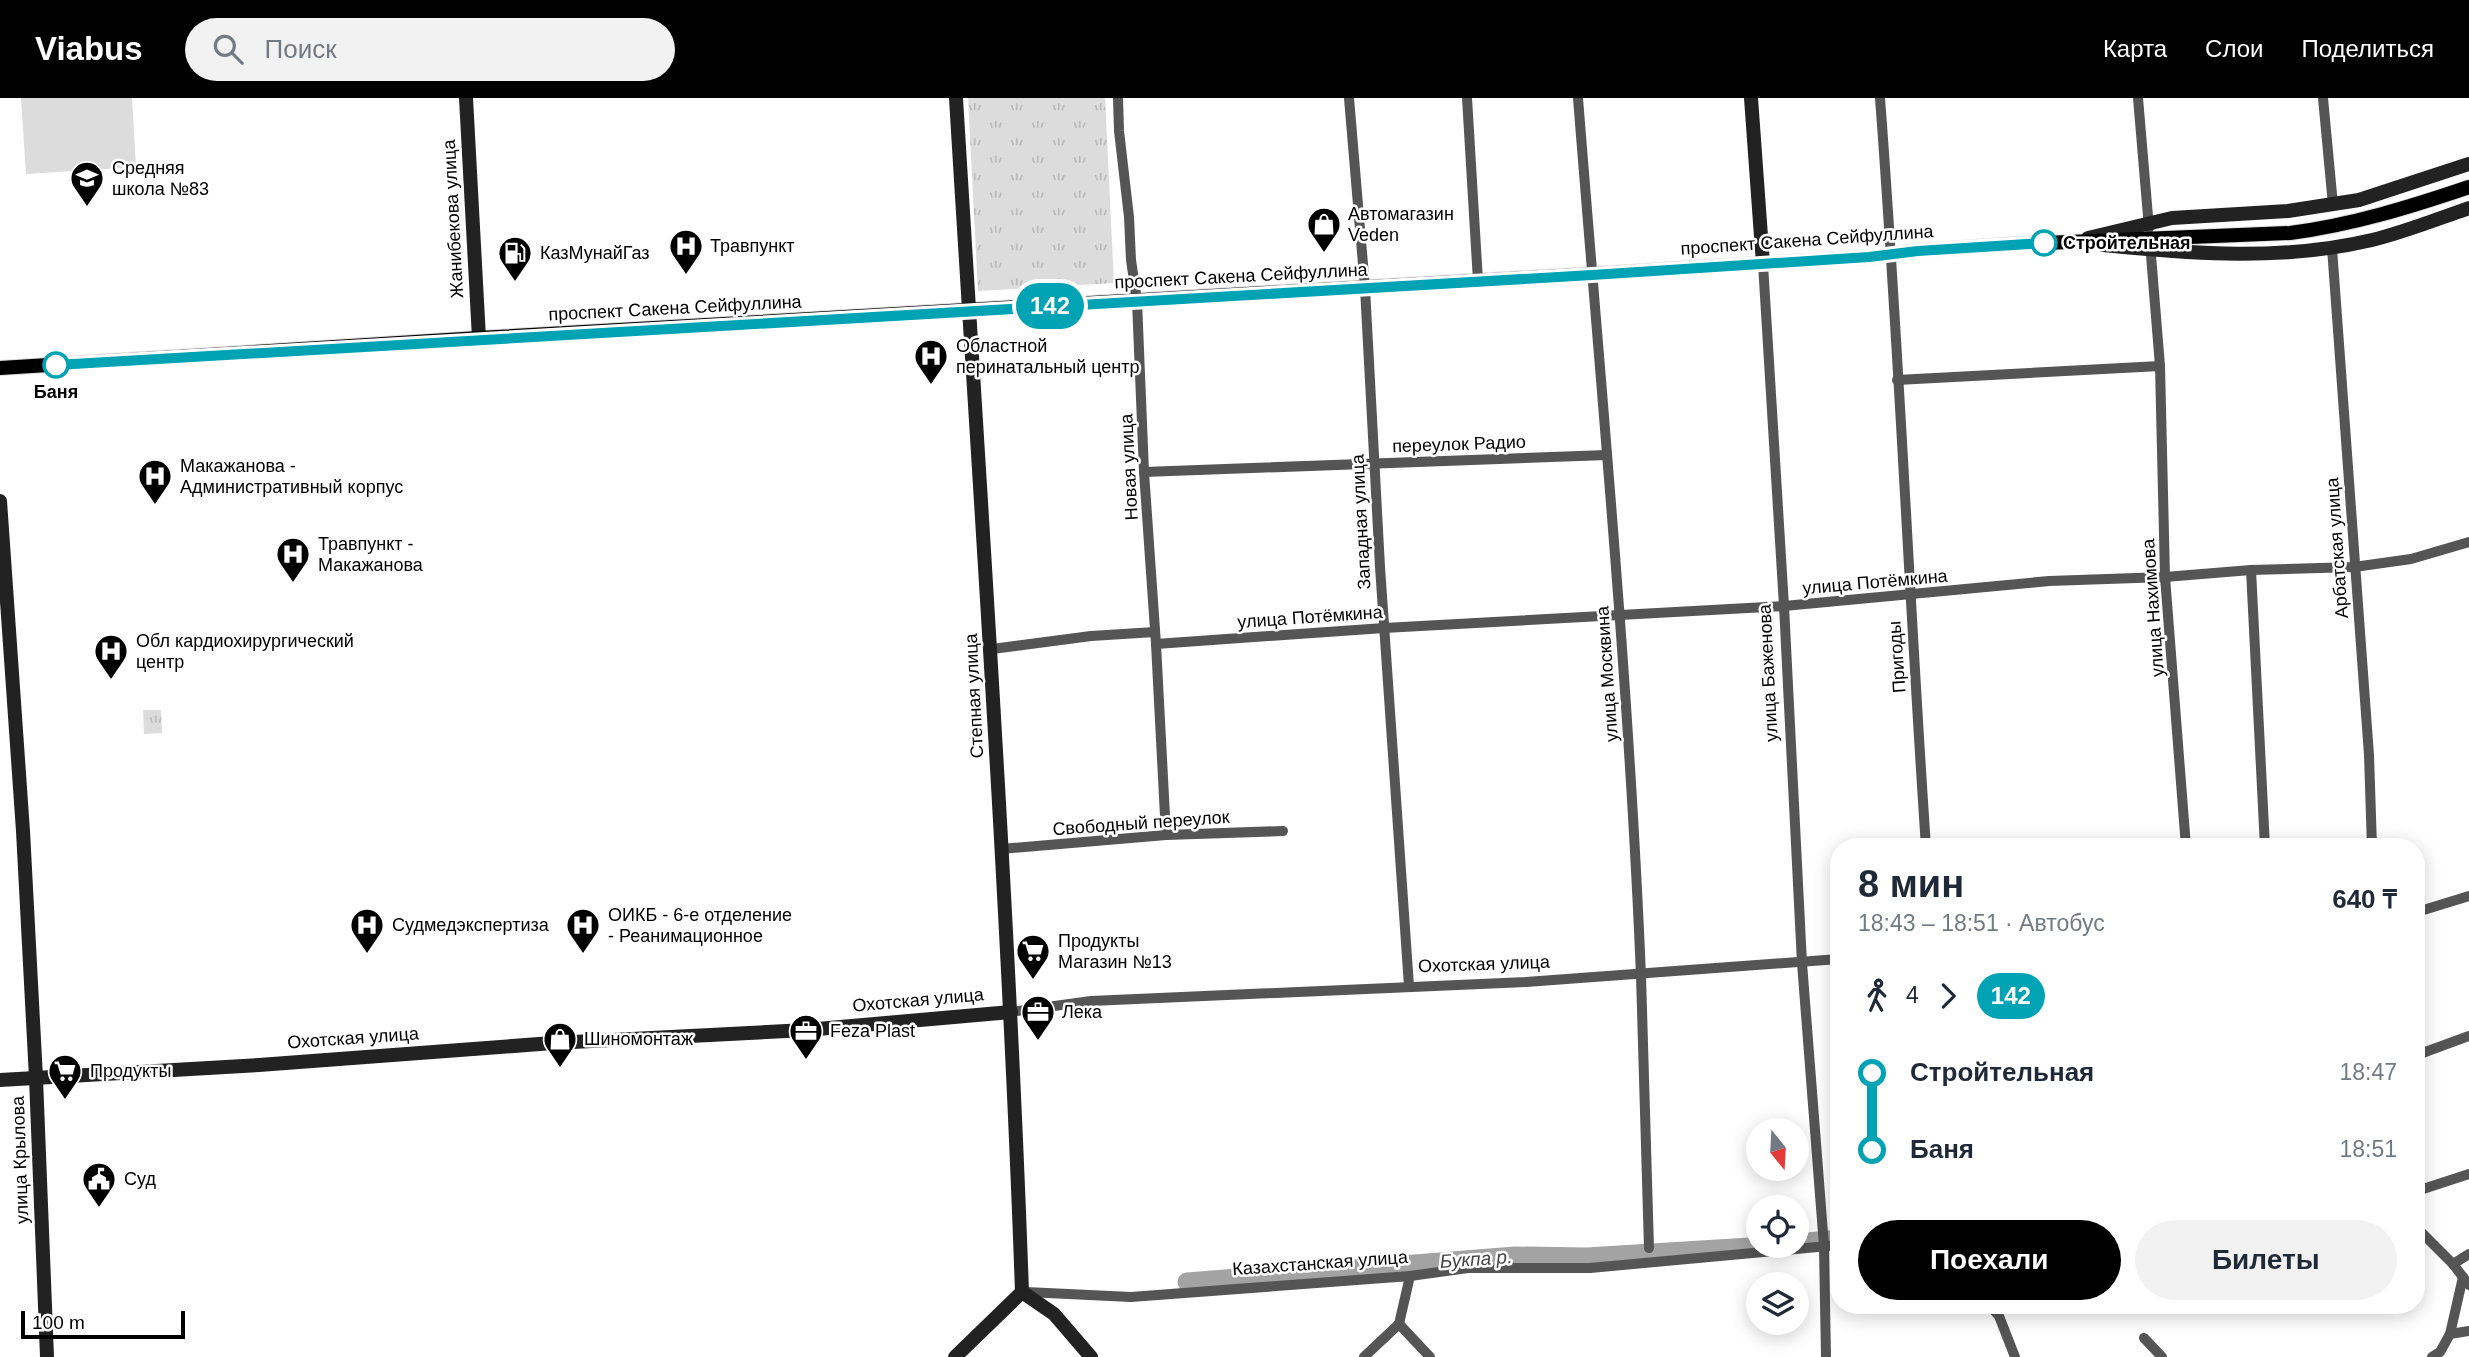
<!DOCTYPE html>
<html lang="ru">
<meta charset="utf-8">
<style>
body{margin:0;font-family:Helvetica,sans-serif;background:#f2f2f3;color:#1f2937;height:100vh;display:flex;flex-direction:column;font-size:26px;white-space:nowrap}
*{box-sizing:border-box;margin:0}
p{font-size:23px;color:#747a83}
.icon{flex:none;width:38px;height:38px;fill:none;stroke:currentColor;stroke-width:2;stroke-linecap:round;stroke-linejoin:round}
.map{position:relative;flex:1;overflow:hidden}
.side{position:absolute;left:1830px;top:740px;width:595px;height:476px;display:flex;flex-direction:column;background:#fff;border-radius:28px;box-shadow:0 4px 18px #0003}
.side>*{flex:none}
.badge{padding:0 14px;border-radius:23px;font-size:24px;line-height:46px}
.needle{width:46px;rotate:162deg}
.controls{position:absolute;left:1746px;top:1020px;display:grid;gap:14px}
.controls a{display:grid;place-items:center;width:63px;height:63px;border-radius:50%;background:#fff;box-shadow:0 4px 18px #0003;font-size:35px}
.scale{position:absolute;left:21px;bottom:18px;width:164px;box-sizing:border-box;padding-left:7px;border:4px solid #000;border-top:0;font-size:19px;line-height:24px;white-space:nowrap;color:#000;-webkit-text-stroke:5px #fff;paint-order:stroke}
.map>.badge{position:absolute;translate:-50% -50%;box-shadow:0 0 0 4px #fff}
.legs{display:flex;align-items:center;gap:10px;height:77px;padding:0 28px;font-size:23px}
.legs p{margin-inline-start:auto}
.headline{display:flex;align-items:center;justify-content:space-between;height:119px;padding:0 28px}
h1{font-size:38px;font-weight:700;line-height:52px}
.action{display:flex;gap:14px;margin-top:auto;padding:14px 28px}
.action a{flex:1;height:80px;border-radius:42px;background:#000;color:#fff;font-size:28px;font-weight:700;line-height:80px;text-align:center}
.action a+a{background:#f2f2f3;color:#1f2937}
ul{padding:0 28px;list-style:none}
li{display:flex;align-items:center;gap:24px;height:77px;font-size:26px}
li i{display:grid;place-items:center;width:10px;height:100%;margin:0 9px;background:currentColor}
li i::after{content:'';width:18px;height:18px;margin:-9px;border:5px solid;border-radius:50%;background:#fff}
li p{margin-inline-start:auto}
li:first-child i{background:linear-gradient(#0000 50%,currentColor 0)}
li:last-child i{background:linear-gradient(currentColor 50%,#0000 0)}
header{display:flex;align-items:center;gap:42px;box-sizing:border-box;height:98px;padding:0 35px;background:#000;color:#fff}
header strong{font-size:33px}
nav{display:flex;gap:38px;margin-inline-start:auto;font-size:24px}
.search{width:490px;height:63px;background:#f2f2f3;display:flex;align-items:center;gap:18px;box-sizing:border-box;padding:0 24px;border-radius:38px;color:#747a83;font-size:26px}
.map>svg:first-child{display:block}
.grass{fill:url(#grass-tufts)}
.pitch{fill:#dcdcdc}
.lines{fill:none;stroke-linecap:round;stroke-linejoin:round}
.river{stroke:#a3a3a3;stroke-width:19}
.primary-casing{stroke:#dbdbdb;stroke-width:16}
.street{stroke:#555;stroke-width:10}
.secondary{stroke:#222;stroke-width:14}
.primary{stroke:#000;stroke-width:14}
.line-1-casing{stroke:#fff;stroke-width:16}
.line-1{stroke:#00a3b4;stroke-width:10}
.stop-1-dot{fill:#fff;stroke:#00a3b4;stroke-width:3.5}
.labels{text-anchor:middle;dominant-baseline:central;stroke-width:5;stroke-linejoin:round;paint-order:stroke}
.poi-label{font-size:18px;fill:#000;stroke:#fff;text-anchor:start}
.street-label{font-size:18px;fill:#000;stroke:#fff}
.stop-label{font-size:18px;font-weight:bold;fill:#000;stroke:#fff;text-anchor:start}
.water-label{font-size:19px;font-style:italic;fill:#444;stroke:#fff}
</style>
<header>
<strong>Viabus</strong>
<div class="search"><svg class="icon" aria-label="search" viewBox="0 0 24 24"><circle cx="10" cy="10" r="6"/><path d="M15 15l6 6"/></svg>Поиск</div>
<nav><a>Карта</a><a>Слои</a><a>Поделиться</a></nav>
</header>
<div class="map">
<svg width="2469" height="1259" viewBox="0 0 2469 1259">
<defs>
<pattern id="grass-tufts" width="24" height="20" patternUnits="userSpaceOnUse" patternTransform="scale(1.75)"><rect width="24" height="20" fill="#dcdcdc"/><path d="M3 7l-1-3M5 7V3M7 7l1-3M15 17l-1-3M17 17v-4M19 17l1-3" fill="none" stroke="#bbb"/></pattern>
</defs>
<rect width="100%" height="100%" fill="#fff"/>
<g class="grass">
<path d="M968,0h137l9,185 -136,8z"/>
<path d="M143,612h18l1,23 -18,1z"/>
</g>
<path class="pitch" d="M21,0h111l4,69 -110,7z"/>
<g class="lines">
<g class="river">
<path d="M1797,1145l42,-4"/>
<path d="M1187,1184l328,-26 72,1 179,-11"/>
</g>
<defs>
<path id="primary" d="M0,270l479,-30 1135,-65 255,-16 49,-6 100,-7 272,-11c62,-8 120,-26 179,-46"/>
</defs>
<use href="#primary" class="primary-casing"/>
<g class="street">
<path d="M1118,0l1,33 10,86 2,43 6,41 7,171 12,172 10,191"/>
<path d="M1349,0l16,190 15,279 29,419"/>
<path d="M1467,0l11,183"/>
<path d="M1578,0c23,292 51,585 63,878 3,91 5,182 8,272"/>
<path d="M1880,0c19,249 29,499 46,749"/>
<path d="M2138,0l11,130"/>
<path d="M2323,0l10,107"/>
<path d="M2150,145l10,123 5,211 21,270"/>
<path d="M2332,150l37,507 3,92"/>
<path d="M1763,166l21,342 18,357 22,283 2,111"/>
<path d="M1897,282l263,-14"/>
<path d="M1144,374l463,-17"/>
<path d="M2251,472l14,277"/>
<path d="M1156,546l228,-16 400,-22 265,-25 116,-4 86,-7 103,-3 57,-8 58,-17"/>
<path d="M992,551l99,-13 64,-4"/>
<path d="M1001,751l165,-14 117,-4"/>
<path d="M2417,814l52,-16"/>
<path d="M1011,914l80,-11 435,-19 313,-23"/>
<path d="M2417,957l52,-19"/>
<path d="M2417,1093l52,-17"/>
<path d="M2417,1130l36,36 16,21"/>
<path d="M2453,1166l16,-10"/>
<path d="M1026,1194l105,5 279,-21 58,-8h122l249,-23"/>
<path d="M1990,1208l9,10 16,41"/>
<path d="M1399,1226l31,33"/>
<path d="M2450,1236l13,-57"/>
<path d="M2144,1240l18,19"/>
<path d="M1364,1259l35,-33 11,-48"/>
<path d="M2432,1259l8,-5 10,-18 19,-3"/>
</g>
<g class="secondary">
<path d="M466,0l13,240"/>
<path d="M956,0c24,398 52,796 66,1194"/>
<path d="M1751,0l12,166"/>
<path d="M2088,140l84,-20 116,-7 71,-11 110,-36"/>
<path d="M2103,147c89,9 181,16 269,-5 33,-8 65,-21 97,-32"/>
<path d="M0,403l23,330 13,247 11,279"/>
<path d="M0,982l259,-15 294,-22 253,-13 205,-18"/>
<path d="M1022,1194l32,22 37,43"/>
<path d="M955,1259l67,-65"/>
</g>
<use href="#primary" class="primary"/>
</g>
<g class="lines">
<defs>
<path id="line-1" d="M56,267l1536,-90 277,-18 49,-6 126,-8"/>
</defs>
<use href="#line-1" class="line-1-casing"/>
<use href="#line-1" class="line-1"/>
</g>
<defs>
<symbol id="school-pin" viewBox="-11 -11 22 30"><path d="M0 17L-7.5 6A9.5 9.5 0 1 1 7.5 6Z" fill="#000" stroke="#fff"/><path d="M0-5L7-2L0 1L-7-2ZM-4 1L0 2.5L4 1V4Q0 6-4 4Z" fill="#fff"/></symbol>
<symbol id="shop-pin" viewBox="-11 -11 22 30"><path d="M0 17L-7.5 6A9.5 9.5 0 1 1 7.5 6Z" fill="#000" stroke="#fff"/><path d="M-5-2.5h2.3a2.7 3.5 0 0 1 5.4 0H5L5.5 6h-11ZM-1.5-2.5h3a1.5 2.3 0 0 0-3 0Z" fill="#fff"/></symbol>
<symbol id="hospital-pin" viewBox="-11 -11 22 30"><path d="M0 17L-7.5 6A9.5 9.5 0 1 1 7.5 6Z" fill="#000" stroke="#fff"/><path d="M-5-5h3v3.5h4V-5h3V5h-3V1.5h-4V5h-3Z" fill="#fff"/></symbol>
<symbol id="fuel-pin" viewBox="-11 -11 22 30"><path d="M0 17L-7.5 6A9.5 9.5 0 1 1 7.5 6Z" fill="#000" stroke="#fff"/><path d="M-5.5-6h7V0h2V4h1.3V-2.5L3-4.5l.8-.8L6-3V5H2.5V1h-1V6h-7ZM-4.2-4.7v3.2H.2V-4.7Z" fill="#fff"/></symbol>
<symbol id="supermarket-pin" viewBox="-11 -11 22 30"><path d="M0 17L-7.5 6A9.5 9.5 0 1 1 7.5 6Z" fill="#000" stroke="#fff"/><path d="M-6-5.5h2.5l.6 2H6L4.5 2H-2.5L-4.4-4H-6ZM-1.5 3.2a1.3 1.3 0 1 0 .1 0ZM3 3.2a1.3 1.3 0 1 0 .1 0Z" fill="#fff"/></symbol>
<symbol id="office-pin" viewBox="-11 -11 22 30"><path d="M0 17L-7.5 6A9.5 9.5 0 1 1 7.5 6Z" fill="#000" stroke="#fff"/><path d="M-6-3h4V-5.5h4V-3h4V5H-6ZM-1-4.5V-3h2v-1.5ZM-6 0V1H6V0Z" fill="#fff"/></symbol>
<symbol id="civic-pin" viewBox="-11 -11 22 30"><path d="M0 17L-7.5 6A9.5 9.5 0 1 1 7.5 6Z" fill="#000" stroke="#fff"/><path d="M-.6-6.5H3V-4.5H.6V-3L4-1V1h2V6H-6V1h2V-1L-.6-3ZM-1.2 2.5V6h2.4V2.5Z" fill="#fff"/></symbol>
</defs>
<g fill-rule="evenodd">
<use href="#school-pin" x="68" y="61" width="38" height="52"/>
<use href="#shop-pin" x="1305" y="107" width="38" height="52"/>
<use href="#hospital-pin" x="667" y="129" width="38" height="52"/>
<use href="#fuel-pin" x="496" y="136" width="38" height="52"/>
<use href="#hospital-pin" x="912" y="239" width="38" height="52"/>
<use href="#hospital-pin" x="136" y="359" width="38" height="52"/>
<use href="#hospital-pin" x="274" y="437" width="38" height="52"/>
<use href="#hospital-pin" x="92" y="534" width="38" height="52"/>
<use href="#hospital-pin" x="348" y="808" width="38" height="52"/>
<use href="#hospital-pin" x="564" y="808" width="38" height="52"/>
<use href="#supermarket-pin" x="1014" y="834" width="38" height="52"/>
<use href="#office-pin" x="1019" y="895" width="38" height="52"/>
<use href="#office-pin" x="787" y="914" width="38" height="52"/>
<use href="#shop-pin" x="541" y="922" width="38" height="52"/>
<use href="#supermarket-pin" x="46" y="954" width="38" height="52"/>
<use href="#civic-pin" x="80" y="1062" width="38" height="52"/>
</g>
<g class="stop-1-dot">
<circle cx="2044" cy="145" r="12"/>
<circle cx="56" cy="267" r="12"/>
</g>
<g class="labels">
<g class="poi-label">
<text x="112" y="70">Средняя<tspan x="112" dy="21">школа №83</tspan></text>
<text x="1348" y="116">Автомагазин<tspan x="1348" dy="21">Veden</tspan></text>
<text x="710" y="148">Травпункт</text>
<text x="540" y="155">КазМунайГаз</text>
<text x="956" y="248">Областной<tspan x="956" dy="21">перинатальный центр</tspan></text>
<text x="180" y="368">Макажанова -<tspan x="180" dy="21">Административный корпус</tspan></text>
<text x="318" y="446">Травпункт -<tspan x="318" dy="21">Макажанова</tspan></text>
<text x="136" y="543">Обл кардиохирургический<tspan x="136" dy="21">центр</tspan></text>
<text x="608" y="817">ОИКБ - 6-е отделение<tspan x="608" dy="21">- Реанимационное</tspan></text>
<text x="392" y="827">Судмедэкспертиза</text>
<text x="1058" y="843">Продукты<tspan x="1058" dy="21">Магазин №13</tspan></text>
<text x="1062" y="914">Лека</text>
<text x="830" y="933">Feza Plast</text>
<text x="584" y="941">Шиномонтаж</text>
<text x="90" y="973">Продукты</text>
<text x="124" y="1081">Суд</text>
</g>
<g class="street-label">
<text transform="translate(453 121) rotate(-93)">Жанибекова улица</text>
<text transform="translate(1807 142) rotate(-4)">проспект Сакена Сейфуллина</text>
<text transform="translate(1241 178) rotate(-3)">проспект Сакена Сейфуллина</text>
<text transform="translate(675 210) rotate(-3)">проспект Сакена Сейфуллина</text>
<text transform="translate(1459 346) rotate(-2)">переулок Радио</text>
<text transform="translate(1129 369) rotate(-93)">Новая улица</text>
<text transform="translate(1361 424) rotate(-93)">Западная улица</text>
<text transform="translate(2337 450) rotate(-94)">Арбатская улица</text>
<text transform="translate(1875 484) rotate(-5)">улица Потёмкина</text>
<text transform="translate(2153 510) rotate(-94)">улица Нахимова</text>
<text transform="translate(1310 519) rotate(-4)">улица Потёмкина</text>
<text transform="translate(1897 559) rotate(-94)">Пригоды</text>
<text transform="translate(1768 575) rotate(-93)">улица Баженова</text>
<text transform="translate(1607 576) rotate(-94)">улица Москвина</text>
<text transform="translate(974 598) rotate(-93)">Степная улица</text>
<text transform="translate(1141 725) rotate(-4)">Свободный переулок</text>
<text transform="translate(1484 866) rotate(-2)">Охотская улица</text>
<text transform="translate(918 902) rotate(-5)">Охотская улица</text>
<text transform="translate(353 940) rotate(-4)">Охотская улица</text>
<text transform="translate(20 1062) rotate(-92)">улица Крылова</text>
<text transform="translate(1320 1165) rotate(-4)">Казахстанская улица</text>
</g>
<g class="stop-label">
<text x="2063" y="145">Стройтельная</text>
<text x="56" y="294" text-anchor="middle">Баня</text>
</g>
<g class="water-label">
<text transform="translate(1476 1161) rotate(-4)">Букпа р.</text>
</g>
</g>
</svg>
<div class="controls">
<a><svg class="needle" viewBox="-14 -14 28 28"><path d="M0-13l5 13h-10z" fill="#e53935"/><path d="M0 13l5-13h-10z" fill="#747a83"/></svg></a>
<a><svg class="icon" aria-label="locate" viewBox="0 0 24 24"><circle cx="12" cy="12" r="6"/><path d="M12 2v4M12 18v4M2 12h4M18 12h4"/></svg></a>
<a><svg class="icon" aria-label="layers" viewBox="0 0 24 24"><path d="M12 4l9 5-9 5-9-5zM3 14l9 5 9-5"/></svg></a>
</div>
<div class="scale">100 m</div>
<b class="badge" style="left:1050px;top:208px;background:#00a3b4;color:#fff">142</b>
<section class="side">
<div class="headline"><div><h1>8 мин</h1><p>18:43 – 18:51 · Автобус</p></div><b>640 ₸</b></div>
<div class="legs"><svg class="icon" aria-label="walk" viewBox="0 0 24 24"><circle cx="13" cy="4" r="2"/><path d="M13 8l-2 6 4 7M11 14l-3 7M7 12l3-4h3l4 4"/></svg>4<svg class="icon" aria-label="forward" viewBox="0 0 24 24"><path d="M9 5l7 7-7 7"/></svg><b class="badge" style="background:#00a3b4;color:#fff">142</b></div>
<ul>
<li><i style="color:#00a3b4"></i><b>Стройтельная</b><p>18:47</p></li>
<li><i style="color:#00a3b4"></i><b>Баня</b><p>18:51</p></li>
</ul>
<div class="action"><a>Поехали</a><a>Билеты</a></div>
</section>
</div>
